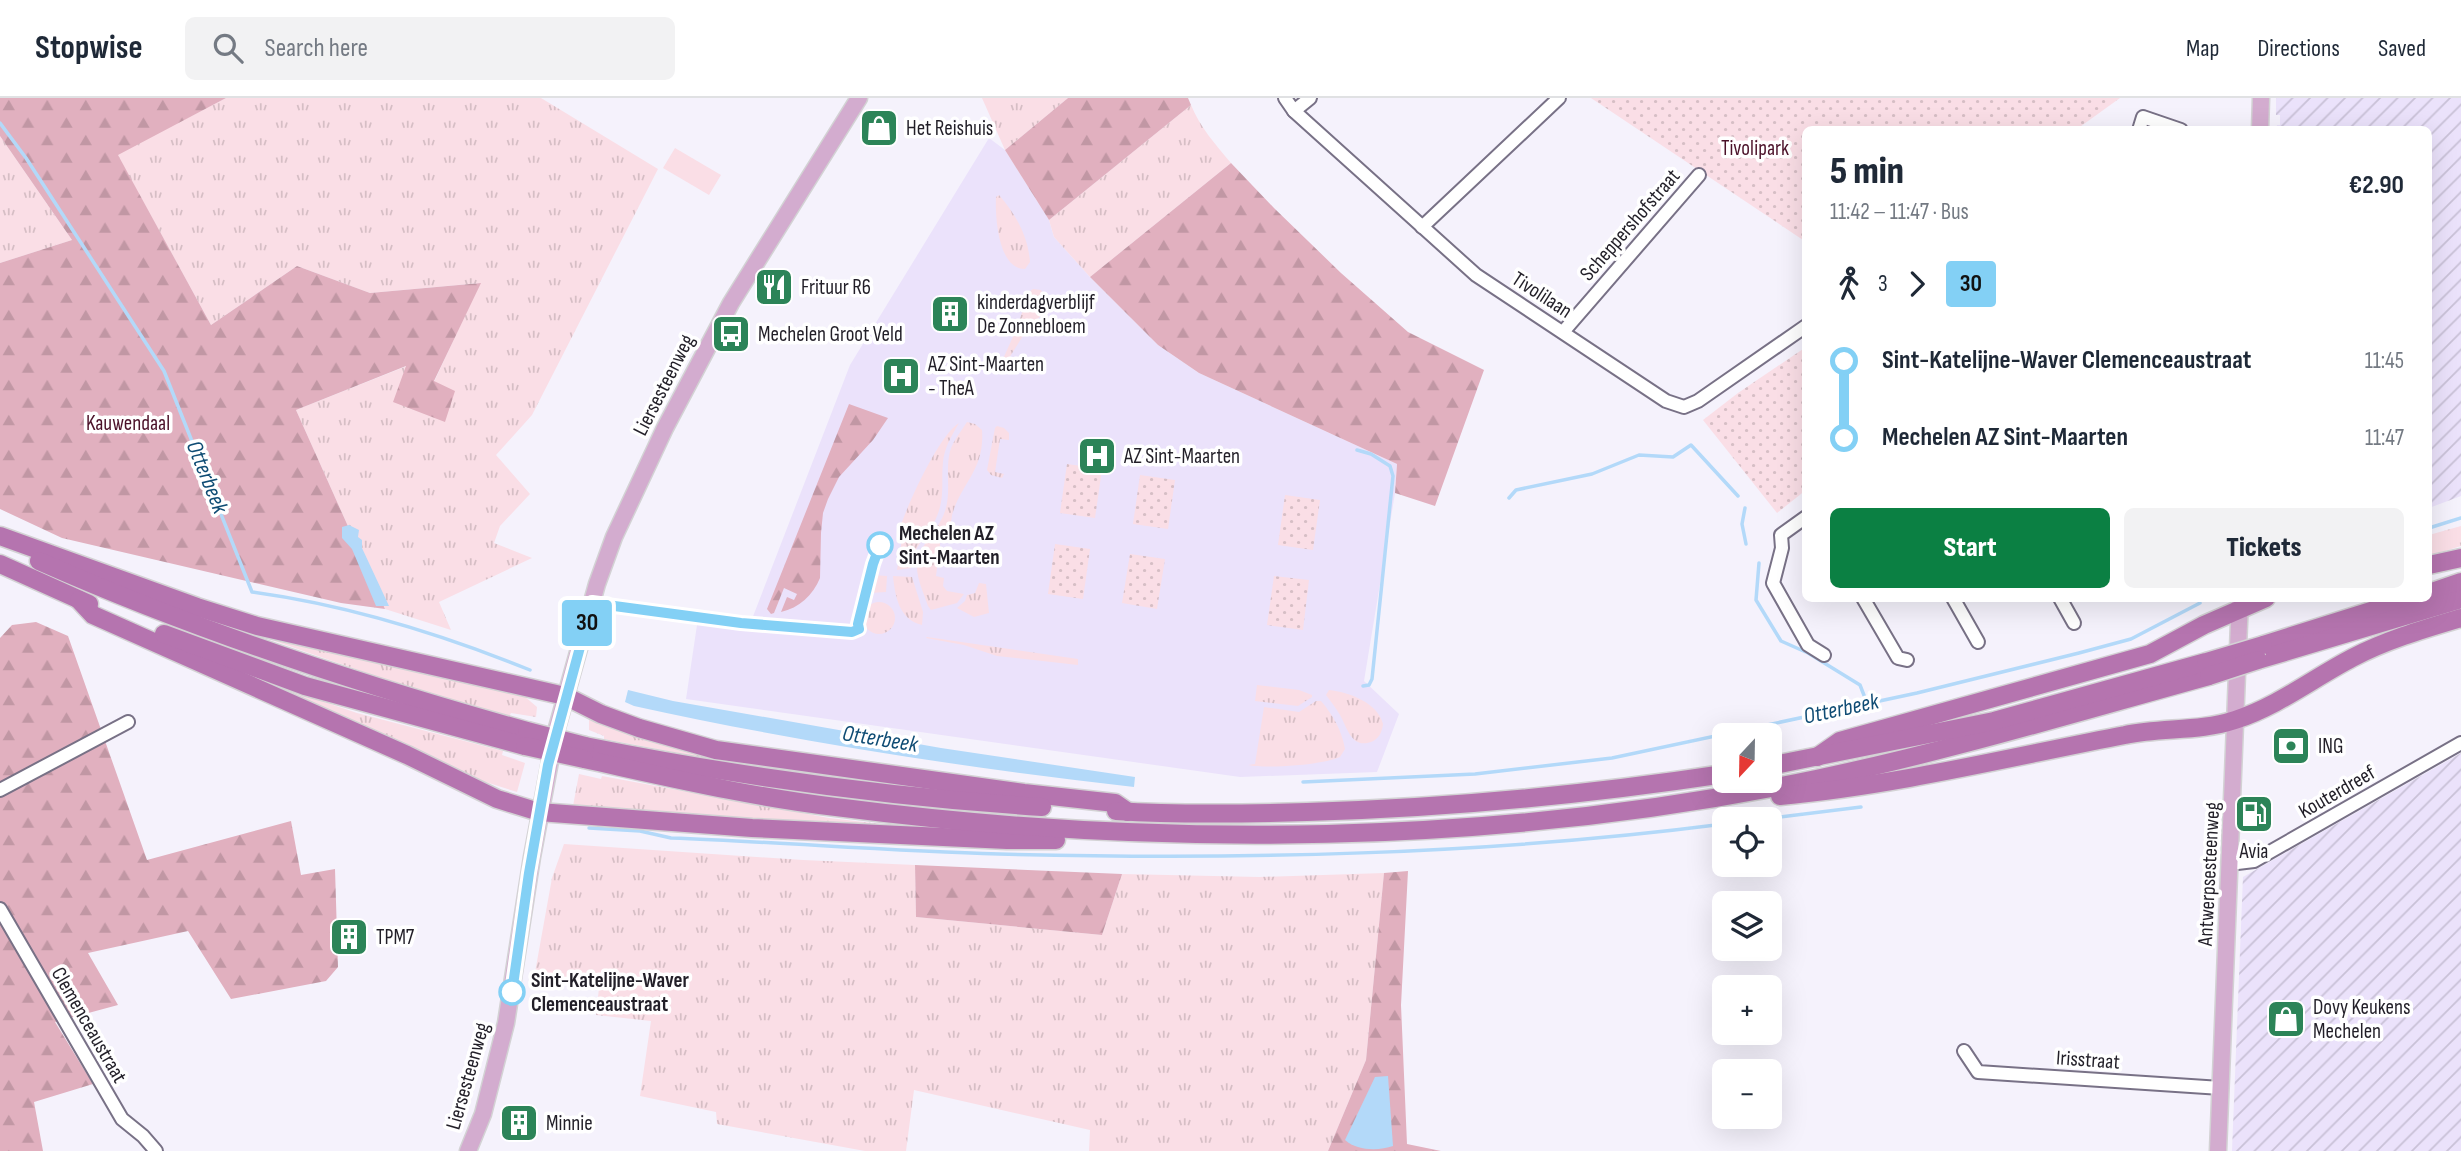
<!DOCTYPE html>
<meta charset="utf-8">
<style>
body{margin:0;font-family:"Sofia Sans Condensed",sans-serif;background:#f2f2f3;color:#1f2937;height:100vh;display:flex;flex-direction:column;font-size:26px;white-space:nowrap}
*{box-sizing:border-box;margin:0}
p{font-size:23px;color:#747a83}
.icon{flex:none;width:38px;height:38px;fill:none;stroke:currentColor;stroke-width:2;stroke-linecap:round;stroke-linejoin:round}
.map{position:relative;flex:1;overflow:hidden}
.sheet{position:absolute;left:1802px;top:28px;width:630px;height:476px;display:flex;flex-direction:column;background:#fff;border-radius:10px;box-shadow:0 7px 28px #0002}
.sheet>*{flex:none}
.badge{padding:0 14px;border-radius:5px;font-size:24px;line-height:46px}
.needle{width:46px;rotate:202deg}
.tools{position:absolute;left:1712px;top:625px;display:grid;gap:14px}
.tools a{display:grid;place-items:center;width:70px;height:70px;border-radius:10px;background:#fff;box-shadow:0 7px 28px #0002;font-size:35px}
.map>.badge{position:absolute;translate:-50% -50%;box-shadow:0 0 0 4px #fff}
.legs{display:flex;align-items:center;gap:10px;height:77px;padding:0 28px;font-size:23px}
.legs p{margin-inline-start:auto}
.headline{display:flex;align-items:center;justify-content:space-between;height:119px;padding:0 28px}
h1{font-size:38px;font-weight:800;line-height:52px}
.action{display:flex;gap:14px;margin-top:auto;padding:14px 28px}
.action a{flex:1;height:80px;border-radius:10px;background:#0b8043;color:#fff;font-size:28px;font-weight:800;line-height:80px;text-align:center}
.action a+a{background:#f2f2f3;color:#1f2937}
ul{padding:0 28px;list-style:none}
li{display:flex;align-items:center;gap:24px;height:77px;font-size:26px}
li i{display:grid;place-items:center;width:10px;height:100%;margin:0 9px;background:currentColor}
li i::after{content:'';width:18px;height:18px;margin:-9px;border:5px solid;border-radius:50%;background:#fff}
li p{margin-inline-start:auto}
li:first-child i{background:linear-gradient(#0000 50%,currentColor 0)}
li:last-child i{background:linear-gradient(currentColor 50%,#0000 0)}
header{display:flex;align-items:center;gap:42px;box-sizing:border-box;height:98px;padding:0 35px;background:#fff;border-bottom:2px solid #e0e1e3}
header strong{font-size:33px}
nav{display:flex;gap:38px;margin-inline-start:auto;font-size:24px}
.search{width:490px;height:63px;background:#f2f2f3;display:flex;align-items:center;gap:18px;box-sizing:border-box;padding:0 24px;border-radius:10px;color:#747a83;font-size:26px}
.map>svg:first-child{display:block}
.built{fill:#ebe2fb}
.industrial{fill:url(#industrial-furrows)}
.grass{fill:url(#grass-tufts)}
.forest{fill:url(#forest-firs)}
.park{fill:url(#park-dots)}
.pitch{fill:#fadee6}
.water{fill:#b3d9f9}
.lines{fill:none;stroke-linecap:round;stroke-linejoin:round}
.stream{stroke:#b3d9f9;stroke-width:3.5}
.minor-casing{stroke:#787186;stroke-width:16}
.major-casing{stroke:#d3d2d4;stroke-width:19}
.highway-casing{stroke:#d3d2d4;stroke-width:21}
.minor{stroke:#fff;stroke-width:12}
.major{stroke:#d3accf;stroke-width:16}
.highway{stroke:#b574af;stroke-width:18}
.highway-bridge-casing{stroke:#d3d2d4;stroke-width:21;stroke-linecap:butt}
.highway-bridge{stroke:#b574af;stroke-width:18}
.line-1-casing{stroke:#fff;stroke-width:16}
.line-1{stroke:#83d0f5;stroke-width:10}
.stop-1-dot{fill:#fff;stroke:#83d0f5;stroke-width:3.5}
.labels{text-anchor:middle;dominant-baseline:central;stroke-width:7;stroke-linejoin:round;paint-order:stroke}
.poi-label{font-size:21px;fill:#221f28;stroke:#fff;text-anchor:start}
.park-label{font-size:21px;fill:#4b1129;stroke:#fff}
.street-label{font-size:21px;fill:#221f28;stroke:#fff}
.stop-label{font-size:21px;font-weight:bold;fill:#221f28;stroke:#fff;text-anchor:start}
.water-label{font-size:23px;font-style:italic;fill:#0f4c74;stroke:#fff}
</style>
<header>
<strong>Stopwise</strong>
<div class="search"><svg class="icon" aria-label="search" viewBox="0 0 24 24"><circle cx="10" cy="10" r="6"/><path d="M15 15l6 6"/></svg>Search here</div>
<nav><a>Map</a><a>Directions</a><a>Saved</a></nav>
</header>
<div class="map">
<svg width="2461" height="1053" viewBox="0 0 2461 1053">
<defs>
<pattern id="industrial-furrows" width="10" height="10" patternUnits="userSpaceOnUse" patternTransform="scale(1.75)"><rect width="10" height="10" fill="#ebe2fb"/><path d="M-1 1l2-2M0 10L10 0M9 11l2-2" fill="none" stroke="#c9c1d7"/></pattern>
<pattern id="grass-tufts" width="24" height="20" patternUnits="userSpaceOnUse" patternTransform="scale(1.75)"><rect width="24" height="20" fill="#fadee6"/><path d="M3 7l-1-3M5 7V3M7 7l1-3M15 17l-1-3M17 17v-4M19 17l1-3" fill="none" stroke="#d6bec5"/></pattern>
<pattern id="forest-firs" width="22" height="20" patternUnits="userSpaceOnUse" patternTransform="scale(1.75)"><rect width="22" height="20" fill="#e1b0bf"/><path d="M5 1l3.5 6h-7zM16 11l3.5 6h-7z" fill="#c197a4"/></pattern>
<pattern id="park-dots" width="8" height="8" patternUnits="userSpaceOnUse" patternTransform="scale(1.75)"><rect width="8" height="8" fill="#fadee6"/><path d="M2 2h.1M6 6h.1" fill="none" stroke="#d6bec5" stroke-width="1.8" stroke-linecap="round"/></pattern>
</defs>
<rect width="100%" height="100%" fill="#f5f2fc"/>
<path class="built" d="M989,40l16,12 44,70 5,17 36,40 68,68 41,28 198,91 -2,29 -31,188 35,33 -22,58 -137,5 -554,-78 11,-74 55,-6 98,-254z"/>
<g class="industrial">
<path d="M2276,0h185v398l-32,12v-378l-153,-1 1,-4h3v-10h-4z"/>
<path d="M2461,655v398h-229l11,-274z"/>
</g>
<g class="grass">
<path d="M226,0h315l117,71 -126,246 -36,40 34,39 -30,32 -6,17 38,15 -93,44 12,28 -66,-21 -89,-199 111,-44 27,16 46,-99 -110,10 -73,-27 -86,59 -94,-171z"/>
<path d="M982,0h86l-63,52z"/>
<path d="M1191,7c9,22 24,39 40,58l-141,114 -36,-40 -5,-17z"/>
<path d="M0,38l72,104 -72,23z"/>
<path d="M999,97c17,20 29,41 31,67l-5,7c-27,0 -30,-52 -29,-72z"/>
<path d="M1033,191l8,1 5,8 9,6 -26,22 -28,45 -3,-1 18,-40 13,-38z"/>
<path d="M967,324l8,2 7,6c3,40 -21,53 -30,85 -1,7 -2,15 -3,23l-8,-1 -5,39 8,2 -1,8 4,5 17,3 -7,9 -26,7 -3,-4c-4,-13 -12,-28 -11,-42 2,-20 22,-34 28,-53 6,-18 1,-36 4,-55 2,-13 11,-23 18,-34z"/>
<path d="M959,325c-7,12 -15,25 -16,39 -2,19 2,35 -6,54 -9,22 -23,26 -26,52l-14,2 6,-37 -4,-2c7,-24 40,-96 60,-108z"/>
<path d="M997,328l7,2 5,5v7l-9,-1 -5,33 9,2 -2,4 -11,-3 -4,-5 8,-42z"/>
<path d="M2461,428v20l-32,10v-21z"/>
<path d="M873,477l14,1 -1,16 -16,1z"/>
<path d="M893,478l19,1 11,35 -1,13c-23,-5 -27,-29 -29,-49z"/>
<path d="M979,485l7,1 3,29 -15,4 -17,-9 8,-7 2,-6 8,-2z"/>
<circle cx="879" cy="520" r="16"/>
<path d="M185,512l332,80 20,17 -1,10 -25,-4 -2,4 -90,-26z"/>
<path d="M926,540l1,-1 151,22v6l-81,-9 -33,-11z"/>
<path d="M225,570l132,45 146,38 -1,4 23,8 -8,29 -44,-14z"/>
<path d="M1257,587l42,5 13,5v2l-14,9 -43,-5z"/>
<path d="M1329,592c20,2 49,13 54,34 -1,8 -4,15 -12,18 -20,7 -24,-15 -31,-27 -4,-7 -9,-13 -14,-20z"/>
<path d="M1316,603h5c12,14 21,30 24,48l-5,8c-17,8 -74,12 -92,8l7,-1 9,-57 35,5z"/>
<path d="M589,622l22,5 360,67 -219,-25 -148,-28v-3l-15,-6z"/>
<path d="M579,676l22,5 1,-3 227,42 114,13 -184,-10 -186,-15z"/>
<path d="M564,746l239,16 112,5 1,52 186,18 20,-61 137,3 125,-4 -18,187 -38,91h-239l1,-21 -176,-40 -8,61h-41l-148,-27 -1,-12 -76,-16 11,-75 -55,-6 3,-27 -65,-10 18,-100z"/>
</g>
<g class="forest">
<path d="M0,0h226l-108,57 93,170 86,-59 73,27 111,-10 -47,98 21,10 -10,31 -52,-20 13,-36 -110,44 89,199 -44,-6 -279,-65 -62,-29v-246l72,-23 -72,-104z"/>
<path d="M1068,0h120l3,7 -142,115 -44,-70z"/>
<path d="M1231,65l43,45 67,65 67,59 76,38 -49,136 -40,-13 2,-29 -198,-91 -41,-28 -68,-68z"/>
<path d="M849,306l39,14 -15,22 -34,37 -11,22 -5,14 -2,20 -1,45c-7,17 -21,30 -39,34l6,-15 7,3 3,-6 -13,-6 -10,25 -3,1 -4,-5z"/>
<path d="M36,524l32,14 79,224 144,-39 10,54 34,-6 3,98 -12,14 -95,18 -43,-68 -100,22 30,52 -63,17 38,62 -59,18 9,49h-43v-513l12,-13z"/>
<path d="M915,767l207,9 -20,61 -186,-18z"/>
<path d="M1408,773l-7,134 6,139 34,7h-113l38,-91 18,-187z"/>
</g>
<g class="park">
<path d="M1591,0h529l-43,31 -271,1v112z"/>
<path d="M1806,249v143l-29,23 -74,-93 35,-27z"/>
<path d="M1067,366l35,5 -7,49 -35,-5z"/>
<path d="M1140,377l35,5 -7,49 -35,-5z"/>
<path d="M1285,397l35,5 -7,50 -35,-5z"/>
<path d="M1055,446l35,5 -7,50 -35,-5z"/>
<path d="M1130,456l35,5 -8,50 -35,-6z"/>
<path d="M1274,478l35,4 -6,50 -36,-5z"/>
</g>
<path class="pitch" d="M675,50l46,27 -12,20 -46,-27z"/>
<g class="water">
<path d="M349,427l10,5 -1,7 4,3v8l27,58h-13l-24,-57 -10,-11v-11z"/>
<path d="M628,592l45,11 268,47 194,29 -1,10c-168,-19 -336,-45 -500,-81l-9,-4z"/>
<path d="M1388,978l5,70c-14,5 -36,5 -48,-6l30,-63z"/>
</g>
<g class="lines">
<g class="stream">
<path d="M0,25l26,35 138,213 88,221c96,13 189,42 278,78"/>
<path d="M1357,352l14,4 19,12 3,10 -21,203 -3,6 -6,1"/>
<path d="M1509,400l7,-8 76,-16 47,-19 34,2 18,-12 47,51"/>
<path d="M1745,410l-3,16 4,20"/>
<path d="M2429,430l32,-10"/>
<path d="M1759,465l-3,37 25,41 27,12 52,32 7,18"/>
<path d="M1303,684l172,-8 137,-16 305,-65 162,-40 52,-14 69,-36"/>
<path d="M1764,721l97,-12"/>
<path d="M589,730l51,3 31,7c109,4 218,13 328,16 242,6 484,1 725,-30"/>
</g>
<defs>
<g id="minor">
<path d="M1285,0l9,13 182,164 190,126 18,6 14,-6 108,-75"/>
<path d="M1294,13l16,-13"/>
<path d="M2139,32l4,-13 38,13"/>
<path d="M1422,129l137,-129"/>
<path d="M1563,234l136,-157"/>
<path d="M1806,419l-25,18 1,13 -9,35 35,62 16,10"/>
<path d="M1863,500l35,60 9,2"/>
<path d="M1953,500l25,44"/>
<path d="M2060,500l14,25"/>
<path d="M0,692l128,-68"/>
<path d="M2229,766l25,-3 207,-118"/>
<path d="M0,811l122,210 21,17 13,15"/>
<path d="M1964,953l14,21 243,16"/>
</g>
<g id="major">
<path d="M2260,32l1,-32"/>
<path d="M468,1053l15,-37 23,-91 26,-166 23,-122 42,-151 17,-47 51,-109 66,-125 128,-205"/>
<path d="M2218,1053l22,-553"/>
</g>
<g id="highway">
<path d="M0,438l197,71 60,19 308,70 36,18 38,14 77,22 308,43 91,10 13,9"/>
<path d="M39,463c158,70 322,124 488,170"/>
<path d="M0,466l89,40"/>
<path d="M2429,467l32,-7"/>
<path d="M2429,495l32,-11"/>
<path d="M79,502l14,15 314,140 90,44 42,13 213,16 255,12h49"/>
<path d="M164,536l141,52 220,60"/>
<path d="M2263,547l149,-47"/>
<path d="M2258,562l203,-61"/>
<path d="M585,648c151,30 304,51 457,61"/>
<path d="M1817,659l23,-16 310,-87 54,-29 62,-27"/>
<path d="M584,661c83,18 167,38 252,48 324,42 659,39 980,-28 133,-28 262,-67 393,-103"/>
<path d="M1769,668l225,-45 212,-59"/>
<path d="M1780,698c117,-11 231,-39 345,-61 37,-8 74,-3 110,-15 43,-14 77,-41 117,-62 34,-18 72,-29 109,-40"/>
<path d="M1116,713c63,4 127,3 191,1 140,-4 278,-17 417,-38"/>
</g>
</defs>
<use href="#minor" class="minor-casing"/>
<use href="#major" class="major-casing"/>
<use href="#highway" class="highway-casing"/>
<use href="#minor" class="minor"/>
<use href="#major" class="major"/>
<use href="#highway" class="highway"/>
<defs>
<g id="highway-bridge">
<path d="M2206,564l57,-17"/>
<path d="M2209,578l49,-16"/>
<path d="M527,633l58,15"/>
<path d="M525,648l59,13"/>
</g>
</defs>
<use href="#highway-bridge" class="highway-bridge-casing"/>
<use href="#highway-bridge" class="highway-bridge"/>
</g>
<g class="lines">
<defs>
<path id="line-1" d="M512,894l17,-119 19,-108 44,-162 149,20 111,9 7,-3 -1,-5 15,-60 7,-19"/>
</defs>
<use href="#line-1" class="line-1-casing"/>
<use href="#line-1" class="line-1"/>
</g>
<defs>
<symbol id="shop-square" viewBox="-11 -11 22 22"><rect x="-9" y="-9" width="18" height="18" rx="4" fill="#2c8458" stroke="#fff"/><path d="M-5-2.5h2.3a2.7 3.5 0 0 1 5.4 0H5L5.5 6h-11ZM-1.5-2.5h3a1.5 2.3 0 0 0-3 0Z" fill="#fff"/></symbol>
<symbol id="restaurant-square" viewBox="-11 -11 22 22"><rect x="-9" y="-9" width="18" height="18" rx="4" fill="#2c8458" stroke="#fff"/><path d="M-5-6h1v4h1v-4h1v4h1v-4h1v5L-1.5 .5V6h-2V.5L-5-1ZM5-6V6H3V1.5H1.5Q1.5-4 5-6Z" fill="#fff"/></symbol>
<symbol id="building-square" viewBox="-11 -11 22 22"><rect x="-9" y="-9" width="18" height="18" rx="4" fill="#2c8458" stroke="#fff"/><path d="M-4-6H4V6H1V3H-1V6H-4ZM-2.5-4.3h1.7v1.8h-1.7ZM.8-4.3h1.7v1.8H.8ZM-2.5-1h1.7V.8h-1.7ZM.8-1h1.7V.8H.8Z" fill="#fff"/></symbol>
<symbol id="bus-square" viewBox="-11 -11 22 22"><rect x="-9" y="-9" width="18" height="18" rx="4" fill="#2c8458" stroke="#fff"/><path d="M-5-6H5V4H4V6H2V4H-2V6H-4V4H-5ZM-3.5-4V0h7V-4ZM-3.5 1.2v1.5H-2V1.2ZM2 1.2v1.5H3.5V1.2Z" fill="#fff"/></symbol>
<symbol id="hospital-square" viewBox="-11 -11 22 22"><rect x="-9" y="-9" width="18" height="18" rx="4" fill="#2c8458" stroke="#fff"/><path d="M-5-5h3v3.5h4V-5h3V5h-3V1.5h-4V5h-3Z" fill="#fff"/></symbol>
<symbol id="bank-square" viewBox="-11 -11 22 22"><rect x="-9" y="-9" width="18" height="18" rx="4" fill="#2c8458" stroke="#fff"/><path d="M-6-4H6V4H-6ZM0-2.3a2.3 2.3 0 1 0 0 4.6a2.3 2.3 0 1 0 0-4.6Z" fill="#fff"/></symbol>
<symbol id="fuel-square" viewBox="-11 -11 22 22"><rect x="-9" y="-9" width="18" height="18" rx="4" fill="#2c8458" stroke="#fff"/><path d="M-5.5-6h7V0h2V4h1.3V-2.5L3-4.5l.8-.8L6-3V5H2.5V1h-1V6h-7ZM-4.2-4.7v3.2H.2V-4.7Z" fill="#fff"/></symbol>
</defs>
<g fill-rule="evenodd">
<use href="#shop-square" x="857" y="8" width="44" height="44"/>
<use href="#restaurant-square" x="752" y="167" width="44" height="44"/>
<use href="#building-square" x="928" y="194" width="44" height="44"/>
<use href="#bus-square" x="709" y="214" width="44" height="44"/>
<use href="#hospital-square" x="879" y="256" width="44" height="44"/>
<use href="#hospital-square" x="1075" y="336" width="44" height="44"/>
<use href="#bank-square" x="2269" y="626" width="44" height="44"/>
<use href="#fuel-square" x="2232" y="694" width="44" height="44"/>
<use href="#building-square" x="327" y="817" width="44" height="44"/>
<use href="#shop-square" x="2264" y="899" width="44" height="44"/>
<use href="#building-square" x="497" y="1003" width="44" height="44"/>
</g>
<g class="stop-1-dot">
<circle cx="880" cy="447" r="12"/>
<circle cx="512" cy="894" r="12"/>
</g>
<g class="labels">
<g class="poi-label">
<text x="906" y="30">Het Reishuis</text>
<text x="801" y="189">Frituur R6</text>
<text x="977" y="204">kinderdagverblijf<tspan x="977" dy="24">De Zonnebloem</tspan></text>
<text x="758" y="236">Mechelen Groot Veld</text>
<text x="928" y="266">AZ Sint-Maarten<tspan x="928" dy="24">- TheA</tspan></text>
<text x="1124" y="358">AZ Sint-Maarten</text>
<text x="2318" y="648">ING</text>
<text x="2254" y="753" text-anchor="middle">Avia</text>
<text x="376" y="839">TPM7</text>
<text x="2313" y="909">Dovy Keukens<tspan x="2313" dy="24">Mechelen</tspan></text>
<text x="546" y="1025">Minnie</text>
</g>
<g class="park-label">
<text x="1755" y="50">Tivolipark</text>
<text x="128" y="325">Kauwendaal</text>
</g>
<g class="street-label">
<text transform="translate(1630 127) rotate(-49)">Scheppershofstraat</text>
<text transform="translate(1542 197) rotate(33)">Tivolilaan</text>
<text transform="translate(664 287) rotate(-63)">Liersesteenweg</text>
<text transform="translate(2337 694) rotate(-30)">Kouterdreef</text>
<text transform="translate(2209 776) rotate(-87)">Antwerpsesteenweg</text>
<text transform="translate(89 927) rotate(60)">Clemenceaustraat</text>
<text transform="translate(2088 962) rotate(4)">Irisstraat</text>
<text transform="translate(468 978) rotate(-74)">Liersesteenweg</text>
</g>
<g class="stop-label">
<text x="899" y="435">Mechelen AZ<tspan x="899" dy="24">Sint-Maarten</tspan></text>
<text x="531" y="882">Sint-Katelijne-Waver<tspan x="531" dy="24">Clemenceaustraat</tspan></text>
</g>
<g class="water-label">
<text transform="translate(207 379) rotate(68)">Otterbeek</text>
<text transform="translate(1841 611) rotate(-12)">Otterbeek</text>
<text transform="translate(880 641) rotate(9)">Otterbeek</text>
</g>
</g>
</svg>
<div class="tools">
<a><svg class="needle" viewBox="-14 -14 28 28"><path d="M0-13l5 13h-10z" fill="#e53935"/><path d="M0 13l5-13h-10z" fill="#747a83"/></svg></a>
<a><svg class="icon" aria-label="locate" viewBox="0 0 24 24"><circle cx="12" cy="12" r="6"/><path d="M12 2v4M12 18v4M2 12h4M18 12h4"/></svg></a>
<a><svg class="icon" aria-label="layers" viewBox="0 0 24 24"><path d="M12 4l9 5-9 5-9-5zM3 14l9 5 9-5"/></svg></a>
<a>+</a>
<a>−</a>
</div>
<b class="badge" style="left:587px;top:525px;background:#83d0f5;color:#111">30</b>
<section class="sheet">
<div class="headline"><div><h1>5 min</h1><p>11:42 – 11:47 · Bus</p></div><b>€2.90</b></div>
<div class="legs"><svg class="icon" aria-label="walk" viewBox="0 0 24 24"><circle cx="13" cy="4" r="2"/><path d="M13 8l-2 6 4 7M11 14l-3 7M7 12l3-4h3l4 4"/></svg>3<svg class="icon" aria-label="forward" viewBox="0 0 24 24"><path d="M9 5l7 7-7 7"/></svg><b class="badge" style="background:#83d0f5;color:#111">30</b></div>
<ul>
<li><i style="color:#83d0f5"></i><b>Sint-Katelijne-Waver Clemenceaustraat</b><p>11:45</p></li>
<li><i style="color:#83d0f5"></i><b>Mechelen AZ Sint-Maarten</b><p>11:47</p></li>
</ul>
<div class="action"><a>Start</a><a>Tickets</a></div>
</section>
</div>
